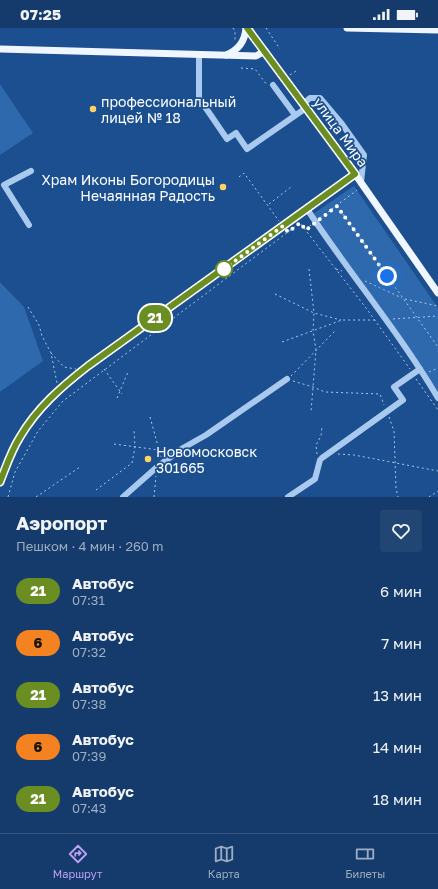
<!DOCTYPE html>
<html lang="ru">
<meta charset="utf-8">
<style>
body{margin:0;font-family:"Golos Text",sans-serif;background:#214673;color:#f1f3f6;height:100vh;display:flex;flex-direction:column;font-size:15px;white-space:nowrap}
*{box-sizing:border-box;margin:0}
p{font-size:13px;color:#9dadc1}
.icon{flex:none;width:22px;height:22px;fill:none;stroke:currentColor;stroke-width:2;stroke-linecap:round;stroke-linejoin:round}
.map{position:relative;height:469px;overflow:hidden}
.drawer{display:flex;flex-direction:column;background:#143b6b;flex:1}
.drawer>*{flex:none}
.badge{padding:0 8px;border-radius:13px;font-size:14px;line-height:26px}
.you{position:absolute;width:20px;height:20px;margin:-10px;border:3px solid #fff;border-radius:50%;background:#1a73e8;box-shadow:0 0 0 6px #1a73e833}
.map>.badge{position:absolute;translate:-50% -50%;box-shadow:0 0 0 2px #fff}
.round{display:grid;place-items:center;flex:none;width:42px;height:42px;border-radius:4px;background:#214673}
.summary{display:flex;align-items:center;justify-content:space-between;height:68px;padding:0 16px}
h1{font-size:19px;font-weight:700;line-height:30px}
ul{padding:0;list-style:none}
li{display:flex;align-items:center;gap:12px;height:52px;padding:0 16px}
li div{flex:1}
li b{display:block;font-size:15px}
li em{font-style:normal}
li .badge{min-width:44px;font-weight:700;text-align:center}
.status{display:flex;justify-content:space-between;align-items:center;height:28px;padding:0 20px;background:#143b6b;direction:ltr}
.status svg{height:11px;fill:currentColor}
.tab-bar{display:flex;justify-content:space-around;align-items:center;height:56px;border-top:1px solid #33557e;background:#143b6b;font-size:11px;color:#9dadc1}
.tab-bar a{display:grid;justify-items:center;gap:2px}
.tab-bar .active{color:#bca0f2}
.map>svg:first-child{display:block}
.green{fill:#2e69ad}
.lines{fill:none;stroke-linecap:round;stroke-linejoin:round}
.path{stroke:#a9c9ee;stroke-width:1;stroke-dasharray:2 3;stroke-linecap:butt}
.minor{stroke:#a9c9ee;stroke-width:6}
.major{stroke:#f0f6ff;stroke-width:7}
.line-casing{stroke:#fff;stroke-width:9}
.line{stroke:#6b8e23;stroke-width:6}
.walk{stroke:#fff;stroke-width:4;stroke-dasharray:0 7.2}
.poi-dot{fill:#ffd166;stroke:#1b4f8f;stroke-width:1.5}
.stop-dot{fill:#fff;stroke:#6b8e23;stroke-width:2}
.labels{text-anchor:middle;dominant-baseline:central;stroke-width:3.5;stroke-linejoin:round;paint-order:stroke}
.poi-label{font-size:14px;fill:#fff;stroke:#1b4f8f;text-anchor:start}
.street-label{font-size:14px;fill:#fff;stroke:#1b4f8f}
</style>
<div class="status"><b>07:25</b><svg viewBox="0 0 49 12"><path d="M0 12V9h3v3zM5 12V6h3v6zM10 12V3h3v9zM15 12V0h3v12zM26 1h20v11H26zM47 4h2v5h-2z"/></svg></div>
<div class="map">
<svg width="438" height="469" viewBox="0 0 438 469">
<rect width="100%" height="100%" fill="#1b4f8f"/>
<g class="green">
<path d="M0,56l33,49 -33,22z"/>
<path d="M354,158l84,122v84l-125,-178z"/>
<path d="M0,254l24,25 19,54 -43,31z"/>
</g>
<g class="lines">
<g class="path">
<path d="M233,0l2,3v10"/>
<path d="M266,0l14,21"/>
<path d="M241,40l14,1 12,16"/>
<path d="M290,47l6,-4"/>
<path d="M239,149l5,-4 35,48"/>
<path d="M269,176l22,-17"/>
<path d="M337,178l101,141"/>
<path d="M320,190l37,-28"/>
<path d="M306,201l5,-4"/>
<path d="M309,241l5,44 -1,18 3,19 -5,62"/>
<path d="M336,241l6,2"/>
<path d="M365,253l37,17"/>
<path d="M275,266l39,19 27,7"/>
<path d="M405,271l33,7"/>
<path d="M28,279l11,18 3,11 9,17 6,30"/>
<path d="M393,291l45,-3"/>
<path d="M282,314l60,-22h36"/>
<path d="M51,325l13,14 12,2"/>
<path d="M104,341l18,25"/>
<path d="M429,344l9,-4"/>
<path d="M291,348l44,-45"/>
<path d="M416,351l22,31"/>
<path d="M293,353l20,6 12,5 55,2 4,11"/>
<path d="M117,370l11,-26"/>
<path d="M150,389l11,40"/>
<path d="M389,389l5,14 2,57 2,9"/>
<path d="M114,416l45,6"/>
<path d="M317,426l-1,-9 5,-9 1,-9"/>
<path d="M338,426l16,1 84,16"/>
<path d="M96,462l36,-27 3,-16 -1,-18"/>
<path d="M8,469l7,-25 23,-41 25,-30 237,-178 66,85 44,61"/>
<path d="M36,469l44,-30"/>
<path d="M154,469l2,-21"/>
<path d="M429,469l9,-6"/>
</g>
<g class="minor">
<path d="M199,27v43l28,41 9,-6 11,16 59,-41"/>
<path d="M273,57l22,30"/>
<path d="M303,76l7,-6h10l22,26 22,31 -3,27"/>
<path d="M307,181c42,64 92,123 131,189"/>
<path d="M29,197l-25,-40 27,-14"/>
<path d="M0,454c6,-15 11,-31 20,-45 17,-29 41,-51 68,-70l267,-193"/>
<path d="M123,469l34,-30 26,-19 23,-13 81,-56"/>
<path d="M288,469l27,-18 5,-19 2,-2 81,-58 -9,-13 26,-18"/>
</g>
<g class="major">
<path d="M247,0l108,146 83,119"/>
<path d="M347,0l91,2"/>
<path d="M0,21l256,7 9,-5"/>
<path d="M226,27c13,-5 19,-14 20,-27"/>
</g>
</g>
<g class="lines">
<defs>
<path id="line" d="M0,454c6,-15 11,-31 20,-45 17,-29 41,-50 68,-71l267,-192 -108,-146"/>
</defs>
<use href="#line" class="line-casing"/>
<use href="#line" class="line"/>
<path class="walk" d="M224,241l59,-43 5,6 12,-9 6,7 31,-24 50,70"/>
</g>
<g class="poi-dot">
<circle cx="93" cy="81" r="4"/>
<circle cx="223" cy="159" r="4"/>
<circle cx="148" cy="431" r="4"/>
</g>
<circle class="stop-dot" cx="224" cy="241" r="8"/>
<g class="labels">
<g class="poi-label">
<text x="101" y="73">профессиональный<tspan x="101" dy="16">лицей № 18</tspan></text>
<text x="215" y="151" text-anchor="end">Храм Иконы Богородицы<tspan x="215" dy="16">Нечаянная Радость</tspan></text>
<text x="156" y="423">Новомосковск<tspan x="156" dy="16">301665</tspan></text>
</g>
<g class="street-label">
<text transform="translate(341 104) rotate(54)">улица Мира</text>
</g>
</g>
</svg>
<div class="you" style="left:387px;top:248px"></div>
<b class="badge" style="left:155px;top:290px;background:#6b8e23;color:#fff">21</b>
</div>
<section class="drawer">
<div class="summary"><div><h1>Аэропорт</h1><p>Пешком · 4 мин · 260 m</p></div><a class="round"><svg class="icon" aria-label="heart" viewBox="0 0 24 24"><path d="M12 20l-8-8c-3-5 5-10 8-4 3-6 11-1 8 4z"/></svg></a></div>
<ul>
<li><span class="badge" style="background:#6b8e23;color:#fff">21</span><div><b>Автобус</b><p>07:31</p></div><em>6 мин</em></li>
<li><span class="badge" style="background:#f58220;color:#111">6</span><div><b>Автобус</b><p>07:32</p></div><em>7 мин</em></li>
<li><span class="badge" style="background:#6b8e23;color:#fff">21</span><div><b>Автобус</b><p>07:38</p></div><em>13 мин</em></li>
<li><span class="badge" style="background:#f58220;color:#111">6</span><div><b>Автобус</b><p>07:39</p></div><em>14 мин</em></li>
<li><span class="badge" style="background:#6b8e23;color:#fff">21</span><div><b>Автобус</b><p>07:43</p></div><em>18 мин</em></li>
</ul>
</section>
<nav class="tab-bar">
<a class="active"><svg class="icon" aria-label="directions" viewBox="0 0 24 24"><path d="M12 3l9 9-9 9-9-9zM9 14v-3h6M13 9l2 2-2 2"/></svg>Маршрут</a>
<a><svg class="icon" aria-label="map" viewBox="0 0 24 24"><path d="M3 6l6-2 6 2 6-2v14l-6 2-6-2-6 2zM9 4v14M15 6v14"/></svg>Карта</a>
<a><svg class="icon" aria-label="tickets" viewBox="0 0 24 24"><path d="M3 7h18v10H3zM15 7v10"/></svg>Билеты</a>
</nav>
